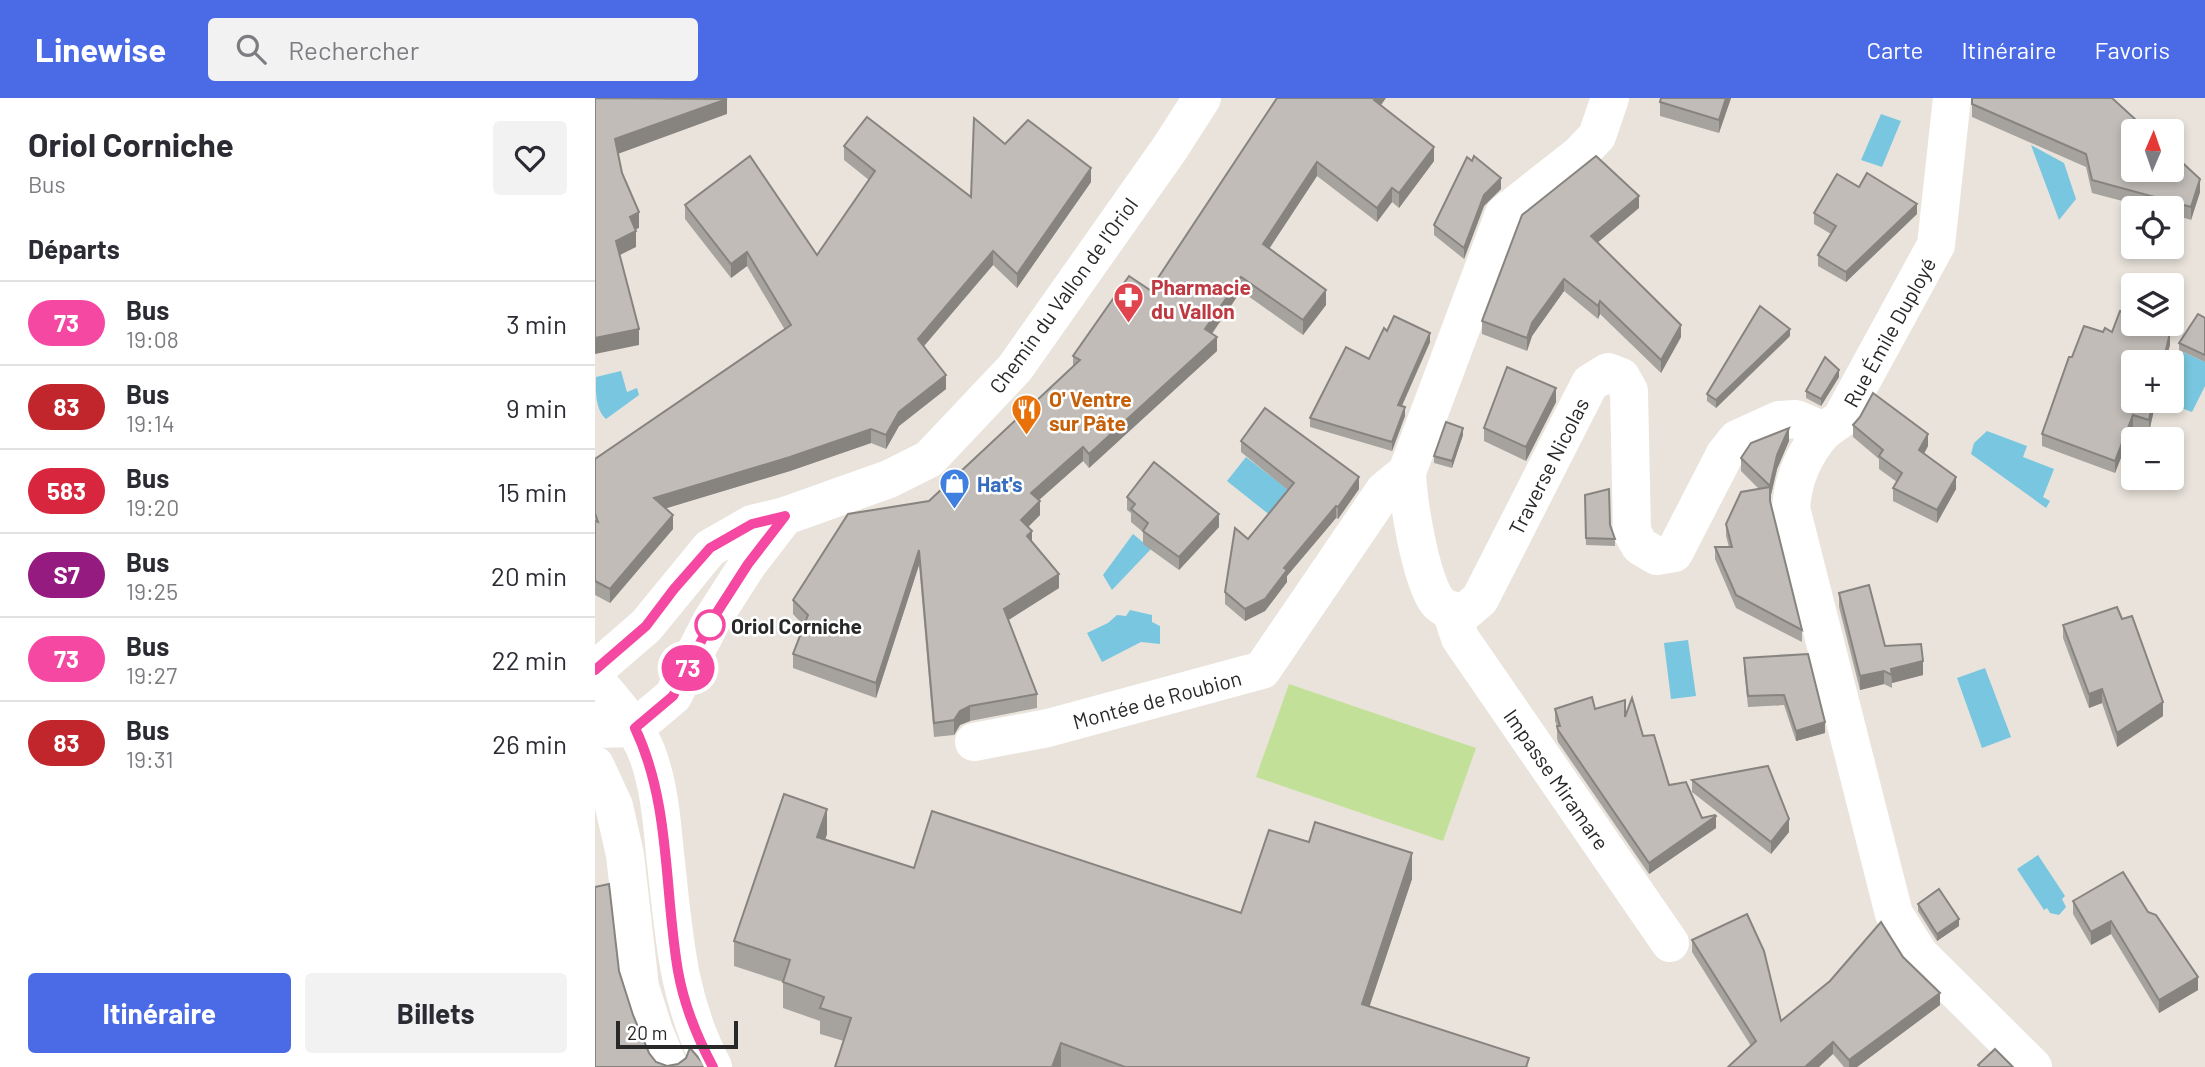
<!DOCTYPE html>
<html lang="fr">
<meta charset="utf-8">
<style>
body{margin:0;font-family:Barlow,sans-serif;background:#f2f2f3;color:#2b2b33;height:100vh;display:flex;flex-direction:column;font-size:26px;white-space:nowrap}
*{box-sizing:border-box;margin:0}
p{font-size:23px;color:#7c7c81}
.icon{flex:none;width:38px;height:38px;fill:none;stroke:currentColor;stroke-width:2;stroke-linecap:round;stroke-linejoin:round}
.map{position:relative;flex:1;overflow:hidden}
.panel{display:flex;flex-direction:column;background:#fff;width:595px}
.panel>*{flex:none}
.badge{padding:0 14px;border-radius:23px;font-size:24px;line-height:46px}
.needle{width:46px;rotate:2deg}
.buttons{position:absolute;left:1526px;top:21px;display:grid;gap:14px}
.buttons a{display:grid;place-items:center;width:63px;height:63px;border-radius:7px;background:#fff;box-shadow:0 4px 10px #0003;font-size:35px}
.scale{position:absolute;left:21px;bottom:18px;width:122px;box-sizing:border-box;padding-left:7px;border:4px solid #282828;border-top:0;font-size:19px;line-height:24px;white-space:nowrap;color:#282828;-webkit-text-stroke:5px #fff;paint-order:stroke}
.map>.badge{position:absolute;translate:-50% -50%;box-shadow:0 0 0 4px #fff}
h2{padding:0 28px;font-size:26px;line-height:63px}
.round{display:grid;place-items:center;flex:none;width:74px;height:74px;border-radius:7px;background:#f2f2f3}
.overview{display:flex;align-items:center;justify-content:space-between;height:119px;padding:0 28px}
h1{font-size:33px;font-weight:700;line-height:52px}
.button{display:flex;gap:14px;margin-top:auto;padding:14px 28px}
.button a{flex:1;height:80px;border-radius:7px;background:#4b6ae6;color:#fff;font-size:28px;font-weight:700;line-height:80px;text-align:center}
.button a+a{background:#f2f2f3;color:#2b2b33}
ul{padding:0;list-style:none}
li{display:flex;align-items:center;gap:21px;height:84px;padding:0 28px;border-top:2px solid #e1e1e2}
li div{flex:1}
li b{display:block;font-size:26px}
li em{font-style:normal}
li .badge{min-width:77px;font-weight:700;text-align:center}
header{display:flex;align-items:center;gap:42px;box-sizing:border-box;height:98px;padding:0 35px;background:#4b6ae6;color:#fff}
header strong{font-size:33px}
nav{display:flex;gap:38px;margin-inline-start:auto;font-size:24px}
.search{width:490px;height:63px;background:#f2f2f3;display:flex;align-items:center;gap:18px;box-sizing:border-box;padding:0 24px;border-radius:7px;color:#7c7c81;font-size:26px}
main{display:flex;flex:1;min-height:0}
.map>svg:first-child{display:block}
.pitch{fill:#c3e099}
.water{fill:#78c6e0}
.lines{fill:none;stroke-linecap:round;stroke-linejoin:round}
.street{stroke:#fff;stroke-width:38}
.secondary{stroke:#fff;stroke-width:38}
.wall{fill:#a6a29d}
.shaded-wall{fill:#878480}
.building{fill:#c1bcb7;stroke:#878480;stroke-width:2}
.line-casing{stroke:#fff;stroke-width:16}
.line{stroke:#f448a3;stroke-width:10}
.stop-dot{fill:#fff;stroke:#f448a3;stroke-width:3.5}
.labels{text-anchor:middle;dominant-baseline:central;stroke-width:5;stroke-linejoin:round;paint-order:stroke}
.health-label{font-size:21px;font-weight:bold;fill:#be3a42;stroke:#fff;text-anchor:start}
.street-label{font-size:21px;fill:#282828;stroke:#fff}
.food-label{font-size:21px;font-weight:bold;fill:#c56008;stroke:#fff;text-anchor:start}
.shop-label{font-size:21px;font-weight:bold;fill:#366cbe;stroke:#fff;text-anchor:start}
.stop-label{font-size:21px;font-weight:bold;fill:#282828;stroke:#fff;text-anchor:start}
</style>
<header>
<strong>Linewise</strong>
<div class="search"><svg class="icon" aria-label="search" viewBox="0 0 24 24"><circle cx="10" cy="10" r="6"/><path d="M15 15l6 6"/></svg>Rechercher</div>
<nav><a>Carte</a><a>Itinéraire</a><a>Favoris</a></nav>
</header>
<main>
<section class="panel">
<div class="overview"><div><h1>Oriol Corniche</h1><p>Bus</p></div><a class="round"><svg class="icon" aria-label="heart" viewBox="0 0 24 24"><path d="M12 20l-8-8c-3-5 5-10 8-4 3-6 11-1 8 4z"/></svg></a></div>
<h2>Départs</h2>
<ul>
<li><span class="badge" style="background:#f448a3;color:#fff">73</span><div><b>Bus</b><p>19:08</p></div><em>3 min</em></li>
<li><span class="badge" style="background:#c0262c;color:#fff">83</span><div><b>Bus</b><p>19:14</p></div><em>9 min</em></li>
<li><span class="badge" style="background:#d7263d;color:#fff">583</span><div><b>Bus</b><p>19:20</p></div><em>15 min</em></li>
<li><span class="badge" style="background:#951b81;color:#fff">S7</span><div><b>Bus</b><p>19:25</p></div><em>20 min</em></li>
<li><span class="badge" style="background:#f448a3;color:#fff">73</span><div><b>Bus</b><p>19:27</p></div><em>22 min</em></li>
<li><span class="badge" style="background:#c0262c;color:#fff">83</span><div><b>Bus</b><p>19:31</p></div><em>26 min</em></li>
</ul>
<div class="button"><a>Itinéraire</a><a>Billets</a></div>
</section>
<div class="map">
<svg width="1610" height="969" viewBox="0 0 1610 969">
<rect width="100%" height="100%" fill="#e9e3db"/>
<path class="pitch" d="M694,586l187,64 -33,93 -187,-64z"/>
<g class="water">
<path d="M1286,16l20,7 -19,46 -21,-7z"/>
<path d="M1436,47l33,18 12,36 -17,21z"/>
<path d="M1588,254l22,10v24l-13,26 -19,-7z"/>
<path d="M26,273l6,21 10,-4 2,7 -33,24c-11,-10 -10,-27 -10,-42z"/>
<path d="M1392,333l40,15 -4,11 31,12 -11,28 7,4 -4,7 -75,-54 3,-11z"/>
<path d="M651,359l44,34 -19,25 -44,-35z"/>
<path d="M538,436l18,15 -39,41 -9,-15z"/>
<path d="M535,512l22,5v7l8,4v18l-19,-2 -39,20 -15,-29 21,-10 9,-8 9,1z"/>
<path d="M1093,542l8,56 -25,3 -7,-56z"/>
<path d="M1390,570l26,69 -29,11 -25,-70z"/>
<path d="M1443,757l27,41 -3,3 4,8 -7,8 -9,-2 -3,-5 -3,2 -27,-41z"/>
</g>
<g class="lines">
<g class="street">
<path d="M1015,0l-13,38 -18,19 -75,59 -97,258c1,30 13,103 29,128 7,10 18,11 29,12l15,-13 110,-216 18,-11 13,5 8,14 3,141 8,14 17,10 17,-3 51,-99 12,-15 42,-19 17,-1 28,12c-20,22 -31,48 -33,77l103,406 25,40 114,113"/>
<path d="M1229,333l17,-12 95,-174 16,-147"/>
<path d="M856,513l9,27 210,305"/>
<path d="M379,644l74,-14 214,-58 122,-179 23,-19"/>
</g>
<g class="secondary">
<path d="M0,572l51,-44 64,-78 42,-24 33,-8 104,-37 40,-20 86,-91 155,-220 32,-50"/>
<path d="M0,581c19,24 41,46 52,74 12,32 15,68 18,101 9,77 11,143 48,213"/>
<path d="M0,631l40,-1 38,-32 39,-76 36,-56 37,-48"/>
<path d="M0,667l19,41 11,49 15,132 14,44 15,36"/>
</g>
</g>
<g class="wall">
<path d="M1066,0h70l-12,35 -59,-17v-14z"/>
<path d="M1377,0l228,94 -9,28 -19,-6v-6h-23l-57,-15 -6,-26 -114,-50z"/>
<path d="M786,7l53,56 -35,47 -7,-6 -15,20 -60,-46 -48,73 57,56 -23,30 -62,-44 -29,43 5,17 -128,117 -6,-7 -44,39 1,15 -12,12 4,15 27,46 -51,32 29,74v14l-67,13 -10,4 -6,10 -20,2 -15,-172 -43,133 -83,-30v-14l11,-28 -11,-12v-14l136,-99 144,-135v-10l77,-66z"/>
<path d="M410,46l86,38 -74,106 -24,-23 -69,81 22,43 -47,37 -13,23 -15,-6 -81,28 -124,37 7,21 -63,74 -15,-8v-136l190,-129 -38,-64 -16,12 -46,-59v-14l132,50 52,-75 -25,-20v-14l127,51z"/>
<path d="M1264,89l58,27 -71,68 -28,-16v-11l13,-21 -17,-10v-11z"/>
<path d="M906,91l-17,17 -20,53 -30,-24v-10z"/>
<path d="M1044,110l-41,34 83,95 -20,36 -61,-59 -2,5 -34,-28 -32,45 -5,15 -45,-17v-13z"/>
<path d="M1610,220v44l-26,-12v-7z"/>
<path d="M792,233l43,11 -28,64 3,10 -13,35 -82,-24v-9l59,-59z"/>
<path d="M1508,234h9l58,13 -5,17h-32v39h23l-7,31 -16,-5 -18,46 -73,-27v-12l30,-77z"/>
<path d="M1195,238l-74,72 -9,-7v-7z"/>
<path d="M1244,279l-18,29 -15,-8v-7z"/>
<path d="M961,304l-30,59 -42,-20v-13z"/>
<path d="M1258,327l75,21 -4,8 32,35 -19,34 -44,-22v-13l4,-6 -18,-13v-10l-26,-22z"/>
<path d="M868,337l-11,33 -18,-5v-7z"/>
<path d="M646,343l118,48 -21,30 -2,-1 -49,58v6l-22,29 -20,10 -20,-17v-12l63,-102 -47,-38z"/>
<path d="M1194,343l-12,28 -7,30 32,131v12l-66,-34 -21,-49v-12h14l-3,-11v-12l33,-35 -18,-18v-13z"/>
<path d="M990,397l30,44v7l-29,-1z"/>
<path d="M532,399l92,30 -40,43 -36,-26v-12l-12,-10v-9l-4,-3z"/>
<path d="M1244,495l46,53 38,29 -31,8v5l-8,-4 -24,6 -21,-83z"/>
<path d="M1527,521l41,97 -46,31 -15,-44 -13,5 -26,-70v-13z"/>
<path d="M1149,560l81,75 -29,8 -12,-36 -36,2 -4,-38z"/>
<path d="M960,611h40l30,8 18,19 26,49 33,33 14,10 -67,46 -91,-132 -1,-4v-12l-2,-5z"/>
<path d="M1097,682l97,52 -18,22 -79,-62z"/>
<path d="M232,736l-2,6 89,28 327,45 171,-34 -43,127 160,61h-694l9,-26 -24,-7v-13l-37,-13v-26l-49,-16v-25z"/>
<path d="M1478,803l75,11 50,78 -39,23 -48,-79 -20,11 -18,-31z"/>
<path d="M1323,806l41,22 -22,15 -19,-30z"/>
<path d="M1097,842l89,81 122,-64 37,48 -83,62h-13l-11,-13 -82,-8 -59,-94z"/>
</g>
<g class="shaded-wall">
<path d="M781,0h10l-12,17v-15z"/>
<path d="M1131,0h5l-12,35v-13z"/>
<path d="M132,1v15l-112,41v-16z"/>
<path d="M839,49v14l-35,47v-15z"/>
<path d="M722,64v14l-54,82v-14z"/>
<path d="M496,70v14l-74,106v-14z"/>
<path d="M906,80v11l-17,17 -20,53v-11l20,-53z"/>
<path d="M1605,81v13l-9,28v-13z"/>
<path d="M797,90v14l-15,20v-14z"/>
<path d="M1044,98v12l-48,40v-12z"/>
<path d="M1322,106v10l-71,68v-10z"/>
<path d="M44,114v16l-9,4v-15z"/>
<path d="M41,133v16l-20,10v-16z"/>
<path d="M398,153v14l-75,88v-14z"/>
<path d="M152,154v14l-16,12v-14z"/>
<path d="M646,179v14l-36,52v-14z"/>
<path d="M969,181v12l-32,45 -5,15v-13l5,-15z"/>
<path d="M731,192v15l-23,30v-15z"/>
<path d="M1005,203v13l-2,5v-13z"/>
<path d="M1086,227v12l-20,36v-13z"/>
<path d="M44,231v16l-44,9v-16z"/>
<path d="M1195,231v7l-74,72v-8z"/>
<path d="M835,235v9l-32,72v-9z"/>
<path d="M1575,235v12l-5,17h-2z"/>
<path d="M622,239v14l-128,117v-14z"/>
<path d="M1244,272v7l-18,29v-7z"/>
<path d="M351,277v14l-47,37 -13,23v-14l13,-23z"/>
<path d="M961,290v14l-30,59v-14z"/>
<path d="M1558,303h3l-7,31v-12z"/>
<path d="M810,309v9l-13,35v-9z"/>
<path d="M1538,317v12l-18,46v-12z"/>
<path d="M868,330v7l-11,33v-7z"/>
<path d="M1194,330v13l-12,28 -7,30v-13l7,-31z"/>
<path d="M276,331v14l-81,28 -136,41v-14z"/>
<path d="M1333,336v12l-9,16v-12z"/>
<path d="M488,349v14l-52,46v-14z"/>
<path d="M764,379v12l-21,30v-12z"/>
<path d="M1361,379v12l-19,34v-13z"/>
<path d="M445,403v14l-19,19v-14z"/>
<path d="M741,408v12l-49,58v6l-22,29 -20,10v-12l39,-41z"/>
<path d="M624,416v13l-40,43v-13z"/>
<path d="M78,417v14l-63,74v-14z"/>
<path d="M437,433v14l-5,-9z"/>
<path d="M324,452v15l-43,133v-15z"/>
<path d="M464,476v14l-55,35v-14z"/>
<path d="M1328,563v14l-31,8 -1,-14z"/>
<path d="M1289,573v13l-24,6v-14z"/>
<path d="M1507,591v14l-13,5v-14z"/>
<path d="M1568,604v14l-46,31v-14z"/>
<path d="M375,608v15l-10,4 -6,10v-15l6,-9z"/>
<path d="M1230,624v11l-29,8v-10z"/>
<path d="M232,711v25l-10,29v-26z"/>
<path d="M1121,718v12l-67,46v-11z"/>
<path d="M1194,721v13l-18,22v-12z"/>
<path d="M817,755v26l-50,150v-25z"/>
<path d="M1364,821v7l-22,15v-7z"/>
<path d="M1516,823v13l-20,11v-13z"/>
<path d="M1603,879v13l-39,23v-13z"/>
<path d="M1345,895v12l-83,62h-8v-7z"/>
<path d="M1238,944v12l-14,13h-14z"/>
<path d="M466,945v24h-9z"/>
</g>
<g class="building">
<path d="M0,0l132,1 -112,40 7,34 17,39 -9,5 6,14 -20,10 23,88 -44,9z"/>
<path d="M682,0h99l-2,2 60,47 -35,46 -7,-5 -15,20 -60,-46 -54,82 63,46 -23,30 -62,-43 -36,52 12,8 -128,117 -6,-7 -52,46 9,8 -19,19 11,11 -5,5 32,38 -55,35 33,85 -67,12 -10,5 -6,9 -20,3 -15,-173 -43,133 -83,-29 15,-39 -15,-15 55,-86 81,-13 151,-141 -7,-4 56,-80 21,14z"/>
<path d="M1066,0h65l-7,22 -59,-18z"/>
<path d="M1377,0h140l36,33h-15v39h39v-17l28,26 -9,28 -99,-27 -6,-26 -114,-50z"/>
<path d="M272,19l104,80 3,-79 31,26 23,-24 63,48 -74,106 -24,-23 -75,88 28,36 -47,37 -13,23 -15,-6 -81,28 -136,41 19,17 -63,74 -15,-8v-60l3,1 -3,-9v-54l196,-134 -44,-73 -16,12 -46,-59 65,-49 67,99 58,-84 -31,-25z"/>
<path d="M879,58l27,22 -17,17 -20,53 -30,-23 33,-68 5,4z"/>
<path d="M1001,58l43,40 -48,40 90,89 -20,35 -61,-59 -2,5 -34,-27 -32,44 -5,15 -45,-17 40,-106z"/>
<path d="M1272,75l50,31 -71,68 -28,-17 18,-29 -22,-13 23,-39 22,13z"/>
<path d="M1165,208l30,23 -74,71 -9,-6z"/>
<path d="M1525,213l13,6v7h16l21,9 -7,29h-30v39h20l-4,19 -16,-5 -18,46 -73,-27 27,-77h3l12,-31 19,6 2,-4 7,4z"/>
<path d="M1603,216l7,4v37l-26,-12z"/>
<path d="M799,218l36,17 -32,72 7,2 -13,35 -82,-24 36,-71 23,12 15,-31 3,3z"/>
<path d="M1230,259l14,13 -18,29 -15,-8z"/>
<path d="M912,269l49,21 -30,59 -42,-19z"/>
<path d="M1278,295l55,41 -9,16 37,27 -19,33 -44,-22 9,-15 -23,-17 4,-6 -30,-25 7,-8z"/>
<path d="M670,310l94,69 -21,30 -2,-1 -52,62 3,2 -22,29 -20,10 -20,-17 10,-64 13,11 46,-56 -53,-42z"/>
<path d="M851,324l17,6 -11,33 -18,-5z"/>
<path d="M1194,330l-12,27 -7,31 -29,-28 10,-15z"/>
<path d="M559,364l65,52 -40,43 -36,-26 5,-8 -17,-14 4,-5 -8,-7z"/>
<path d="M1175,389v14l32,129 -66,-35 -21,-48h17l-6,-23 15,-32z"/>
<path d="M1014,391l1,36 5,14 -29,-1 -1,-43z"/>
<path d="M1274,487l16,61 36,-2 2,17 -32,8 1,6 -8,-4 -24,5 -21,-83z"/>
<path d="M1522,509l5,12 10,-3 31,86 -46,31 -15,-44 -13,5 -26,-69z"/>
<path d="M1213,556l17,68 -29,9 -12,-36 -36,1 -4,-38z"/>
<path d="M997,599l3,12 30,-9v17l7,-19 11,38 11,-1 15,50 17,-3 16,36 13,-3 1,1 -67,47 -91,-133 -1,-4h3l-5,-17z"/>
<path d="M1173,668l21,53 -18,23 -79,-62z"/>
<path d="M189,696l43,15 -10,28 97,31 18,-57 309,102 28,-83 40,12 6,-20 97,31 -50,151 167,54 -3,9h-401l-64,-24 -9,24h-217l16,-49 -31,-10 4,-11 -41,-15 7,-22 -56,-19z"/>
<path d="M1528,774l25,40 8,3 42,62 -39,23 -48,-79 -20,11 -18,-31z"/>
<path d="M14,786l10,87 14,44 16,38 7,9 11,4 11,-2 8,-6 4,-10 13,15 1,4h-109v-180z"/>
<path d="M1344,791l20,30 -22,15 -19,-30z"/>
<path d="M1152,816l17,37 17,70 49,-40 51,-59 22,35 37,36 -91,67 -16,-18 -28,25h-77l28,-26 -64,-101z"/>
<path d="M1400,951l18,18h-33l-2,-2z"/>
</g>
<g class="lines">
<defs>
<path id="line" d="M0,572l51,-44 28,-37 36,-41 42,-24 33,-8 -37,48 -36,56 -39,76 -38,32c36,76 29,162 43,243 6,34 19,66 35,96"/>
</defs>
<use href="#line" class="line-casing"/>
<use href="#line" class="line"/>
</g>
<defs>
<symbol id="pharmacy-pin" viewBox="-11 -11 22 30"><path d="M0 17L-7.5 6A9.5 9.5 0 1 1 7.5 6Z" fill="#e0444e" stroke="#fff"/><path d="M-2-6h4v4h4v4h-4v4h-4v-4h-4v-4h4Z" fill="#fff"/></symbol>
<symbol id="restaurant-pin" viewBox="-11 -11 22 30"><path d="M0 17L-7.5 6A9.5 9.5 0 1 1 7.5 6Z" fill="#e8710a" stroke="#fff"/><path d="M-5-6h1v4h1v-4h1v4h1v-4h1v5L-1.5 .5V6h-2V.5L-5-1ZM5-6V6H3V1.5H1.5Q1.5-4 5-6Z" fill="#fff"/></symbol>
<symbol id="shop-pin" viewBox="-11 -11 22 30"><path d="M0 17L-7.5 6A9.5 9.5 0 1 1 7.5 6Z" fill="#3f7fe0" stroke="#fff"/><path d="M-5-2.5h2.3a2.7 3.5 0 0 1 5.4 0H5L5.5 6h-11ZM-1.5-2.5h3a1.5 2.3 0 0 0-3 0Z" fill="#fff"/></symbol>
</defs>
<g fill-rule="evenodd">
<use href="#pharmacy-pin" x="516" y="182" width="35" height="47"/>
<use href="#restaurant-pin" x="414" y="294" width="35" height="47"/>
<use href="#shop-pin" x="342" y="368" width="35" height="47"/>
</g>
<circle class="stop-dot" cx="115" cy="527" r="14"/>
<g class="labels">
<g class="health-label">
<text x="556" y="188">Pharmacie<tspan x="556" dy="24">du Vallon</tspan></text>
</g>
<g class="street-label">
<text transform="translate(468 197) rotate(-54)">Chemin du Vallon de l'Oriol</text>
<text transform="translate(1294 234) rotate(-61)">Rue Émile Duployé</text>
<text transform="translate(953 368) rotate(-63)">Traverse Nicolas</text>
<text transform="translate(562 601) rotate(-15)">Montée de Roubion</text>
<text transform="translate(962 681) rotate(55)">Impasse Miramare</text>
</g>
<g class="food-label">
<text x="454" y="300">O' Ventre<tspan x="454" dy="24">sur Pâte</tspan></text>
</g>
<g class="shop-label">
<text x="382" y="385">Hat's</text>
</g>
<g class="stop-label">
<text x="136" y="527">Oriol Corniche</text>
</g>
</g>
</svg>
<div class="buttons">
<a><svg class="needle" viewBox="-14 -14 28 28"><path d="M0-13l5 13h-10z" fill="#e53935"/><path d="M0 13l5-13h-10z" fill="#7c7c81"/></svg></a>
<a><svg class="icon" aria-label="locate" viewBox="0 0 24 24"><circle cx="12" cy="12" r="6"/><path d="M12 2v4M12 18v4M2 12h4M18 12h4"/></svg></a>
<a><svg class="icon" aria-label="layers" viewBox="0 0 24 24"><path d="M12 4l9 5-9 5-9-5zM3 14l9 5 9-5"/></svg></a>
<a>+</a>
<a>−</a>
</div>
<div class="scale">20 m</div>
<b class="badge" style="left:93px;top:570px;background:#f448a3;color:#fff">73</b>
</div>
</main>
